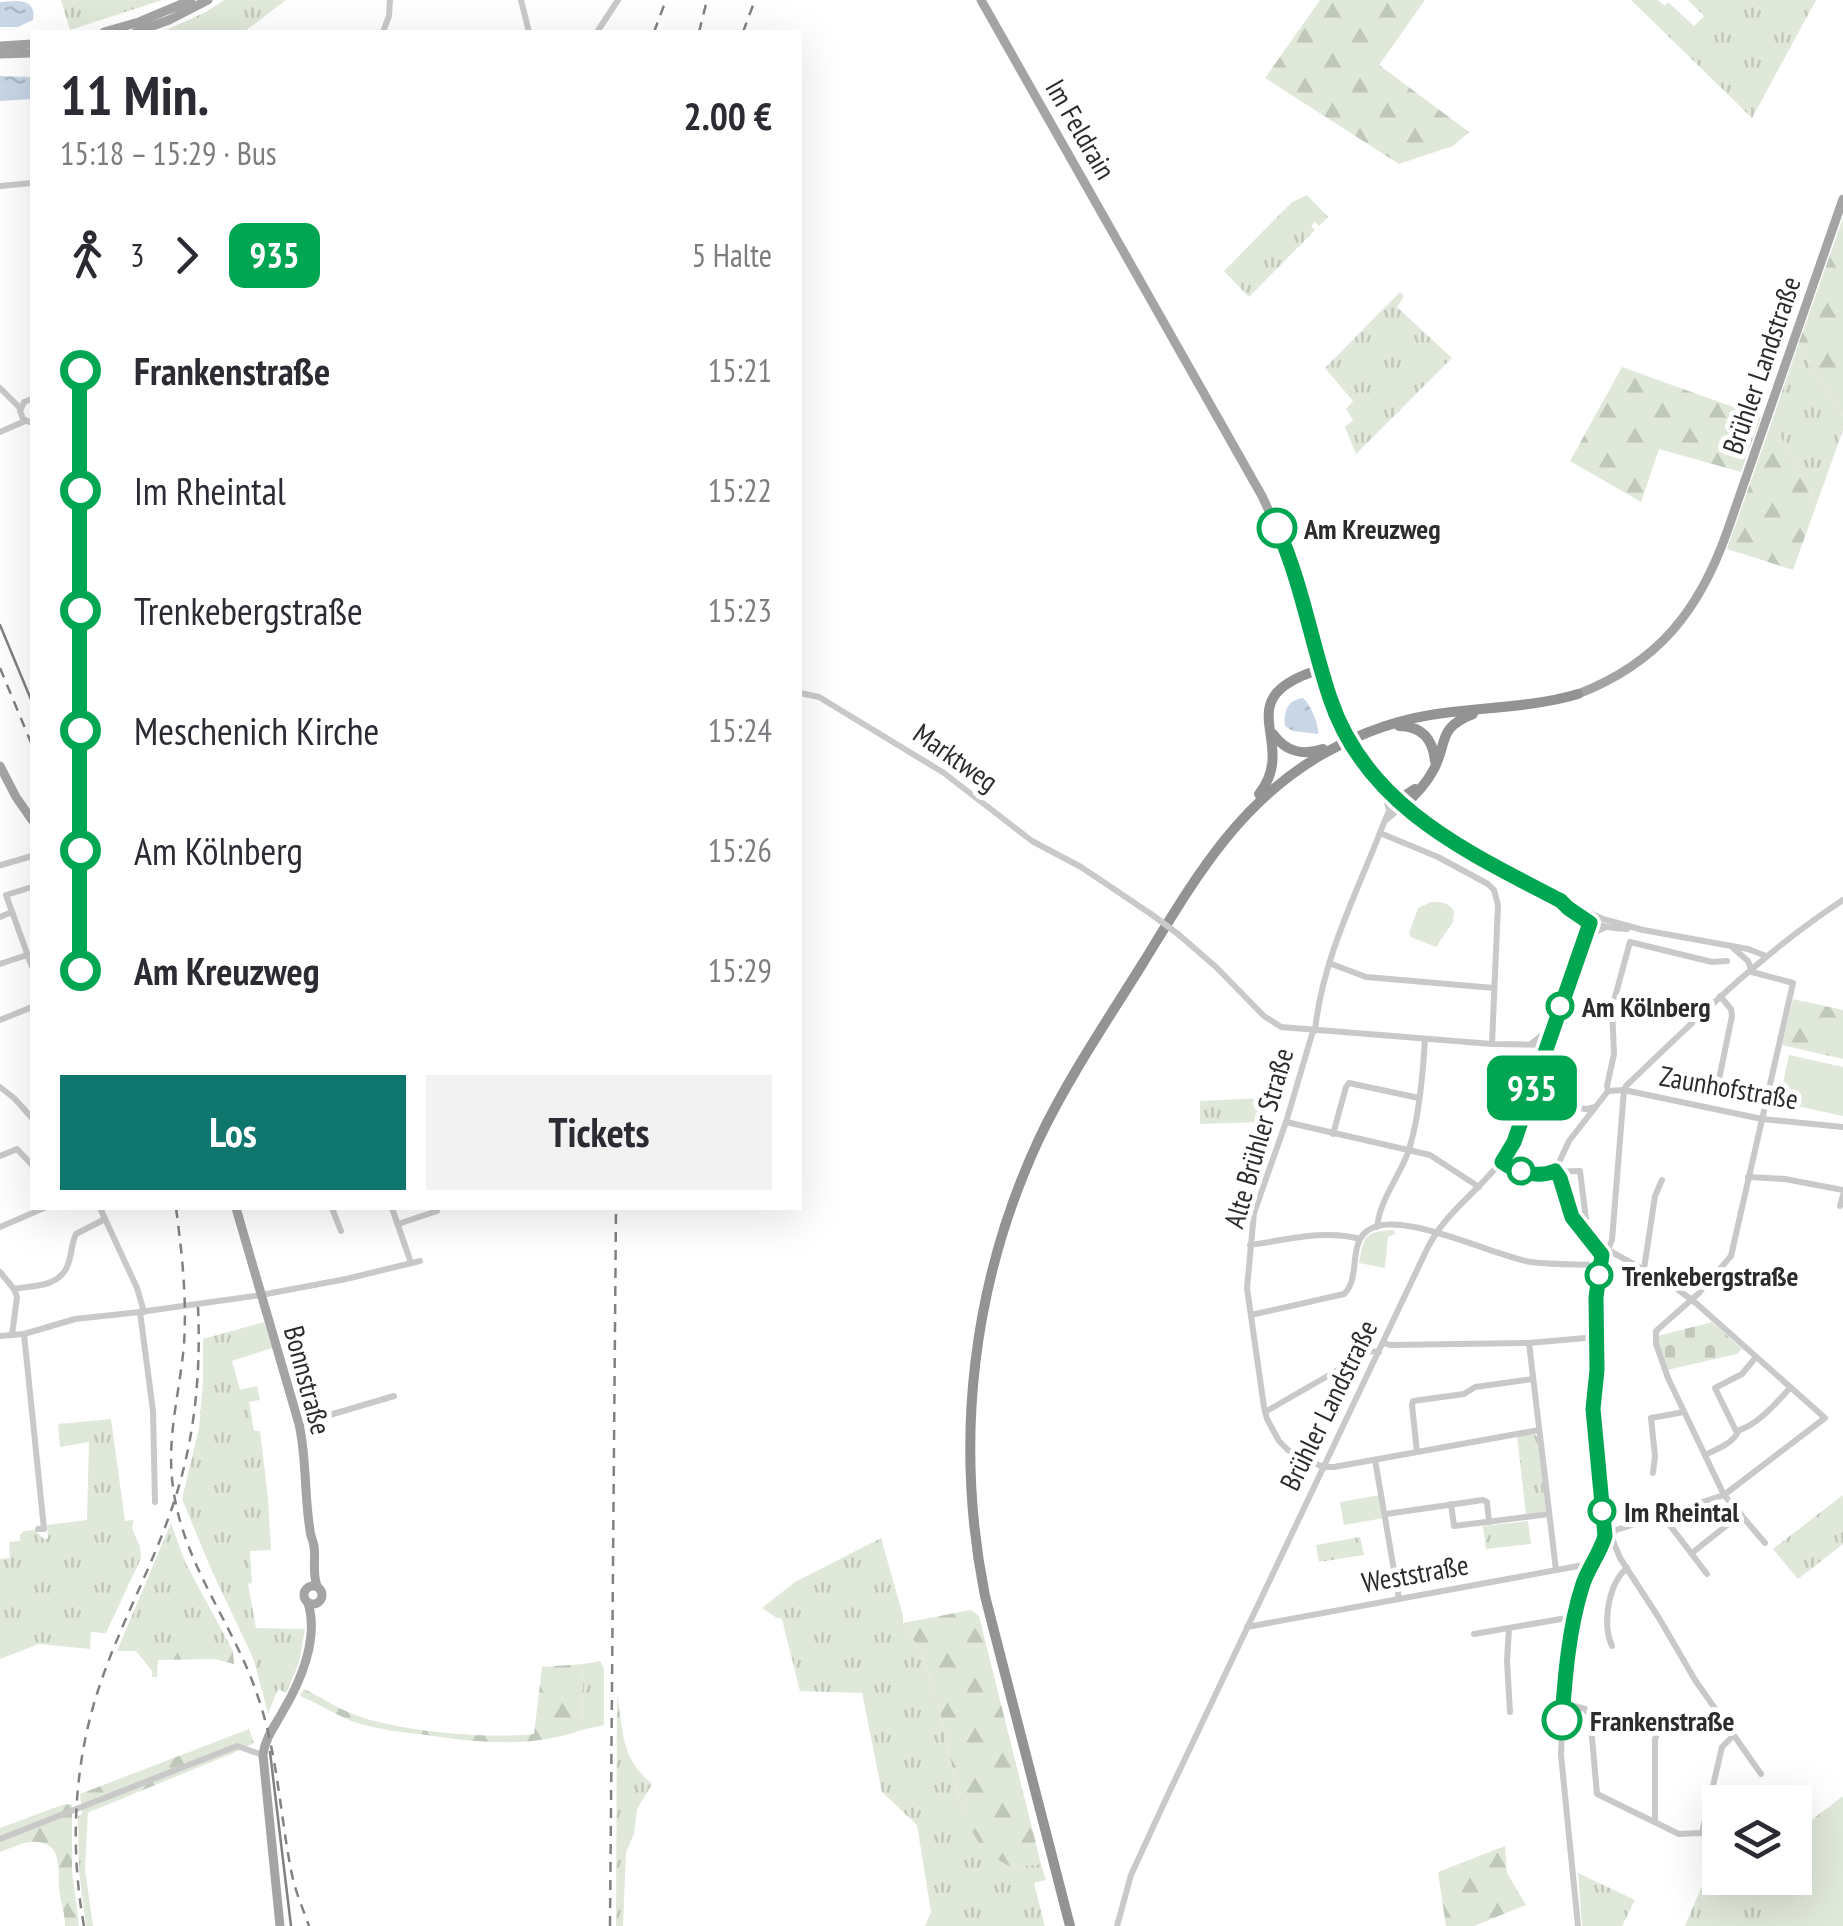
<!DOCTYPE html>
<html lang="de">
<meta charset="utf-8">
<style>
body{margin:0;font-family:"PT Sans Narrow",sans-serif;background:#f2f2f3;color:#2b2b33;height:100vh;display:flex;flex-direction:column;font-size:38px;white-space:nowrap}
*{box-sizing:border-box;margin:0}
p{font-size:32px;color:#7c7c81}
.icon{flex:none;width:55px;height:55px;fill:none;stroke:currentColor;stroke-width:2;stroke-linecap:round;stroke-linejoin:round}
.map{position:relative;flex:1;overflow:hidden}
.drawer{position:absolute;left:30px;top:30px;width:772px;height:1180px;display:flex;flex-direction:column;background:#fff;border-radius:0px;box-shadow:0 10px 40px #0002}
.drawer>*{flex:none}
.badge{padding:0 20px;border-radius:15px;font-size:35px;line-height:65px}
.controls{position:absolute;left:1702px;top:1785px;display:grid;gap:20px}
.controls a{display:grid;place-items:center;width:110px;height:110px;border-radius:0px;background:#fff;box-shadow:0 10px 40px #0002;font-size:50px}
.map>.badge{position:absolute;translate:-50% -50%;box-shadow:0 0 0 5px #fff}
.legs{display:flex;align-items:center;gap:15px;height:110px;padding:0 30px;font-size:32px}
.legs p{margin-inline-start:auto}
.overview{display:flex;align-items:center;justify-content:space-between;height:170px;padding:0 30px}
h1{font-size:55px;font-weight:800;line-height:75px}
.button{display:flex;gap:20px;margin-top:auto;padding:20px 30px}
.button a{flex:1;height:115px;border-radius:0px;background:#0f766e;color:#fff;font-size:40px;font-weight:800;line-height:115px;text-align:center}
.button a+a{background:#f2f2f3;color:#2b2b33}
ul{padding:0 30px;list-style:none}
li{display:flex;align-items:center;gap:35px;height:120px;font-size:38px}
li i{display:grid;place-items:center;width:15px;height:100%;margin:0 12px;background:currentColor}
li i::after{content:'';width:25px;height:25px;margin:-12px;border:8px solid;border-radius:50%;background:#fff}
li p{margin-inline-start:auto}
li:first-child i{background:linear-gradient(#0000 50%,currentColor 0)}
li:last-child i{background:linear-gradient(currentColor 50%,#0000 0)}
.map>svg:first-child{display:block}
.grass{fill:url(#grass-tufts)}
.forest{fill:url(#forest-firs)}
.cemetery{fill:url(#cemetery-stones)}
.park{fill:#e0e8da}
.water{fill:url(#water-ripples)}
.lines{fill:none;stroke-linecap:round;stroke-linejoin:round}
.minor{stroke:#c9c9c9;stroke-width:6}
.major{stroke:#a4a4a4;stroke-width:9}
.highway{stroke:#939393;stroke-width:10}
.tram{stroke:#818181;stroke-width:2.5}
.rail{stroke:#818181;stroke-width:2.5;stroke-dasharray:10 8;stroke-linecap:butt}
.minor-bridge{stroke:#c9c9c9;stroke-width:6}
.major-bridge{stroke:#a4a4a4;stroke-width:9}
.line-1-casing{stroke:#fff;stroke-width:22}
.line-1{stroke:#00a651;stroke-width:15}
.stop-1-dot{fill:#fff;stroke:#00a651;stroke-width:5}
.labels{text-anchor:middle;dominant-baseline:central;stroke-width:10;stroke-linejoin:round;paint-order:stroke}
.street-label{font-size:28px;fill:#2c2c2c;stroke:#fff}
.stop-label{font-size:28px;font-weight:bold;fill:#2c2c2c;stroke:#fff;text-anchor:start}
</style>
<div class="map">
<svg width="1843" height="1926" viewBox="0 0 1843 1926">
<defs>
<pattern id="grass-tufts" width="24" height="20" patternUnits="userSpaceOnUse" patternTransform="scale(2.5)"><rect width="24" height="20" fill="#e0e8da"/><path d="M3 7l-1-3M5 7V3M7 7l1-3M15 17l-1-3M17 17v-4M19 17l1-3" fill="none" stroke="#c0c7bb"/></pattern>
<pattern id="forest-firs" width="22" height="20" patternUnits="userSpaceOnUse" patternTransform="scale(2.5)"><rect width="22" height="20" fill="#e0e8da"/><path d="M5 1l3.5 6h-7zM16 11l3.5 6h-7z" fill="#c0c7bb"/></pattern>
<pattern id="cemetery-stones" width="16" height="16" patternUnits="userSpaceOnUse" patternTransform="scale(2.5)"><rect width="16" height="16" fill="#e0e8da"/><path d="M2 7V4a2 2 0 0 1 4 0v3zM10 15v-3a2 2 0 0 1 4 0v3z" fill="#c0c7bb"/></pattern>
<pattern id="water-ripples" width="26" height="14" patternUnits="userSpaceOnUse" patternTransform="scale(2.5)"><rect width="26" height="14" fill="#c8d6e6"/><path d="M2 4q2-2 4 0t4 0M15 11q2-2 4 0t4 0" fill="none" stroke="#acb8c5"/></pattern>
</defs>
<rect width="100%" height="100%" fill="#fff"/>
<g class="grass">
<path d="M61,0h101l-92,30z"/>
<path d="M224,0h62l-42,32h-82l44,-20z"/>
<path d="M1631,0h27l7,6 3,-4 26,24 10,-10 -16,-16h128l-64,118z"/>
<path d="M1307,195l21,22 -9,9 -4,-4 -4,4 4,4 -66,67 -25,-26 68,-69z"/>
<path d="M1400,292l4,4 -7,11 55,51 -96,96 -11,-27 8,-7 -7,-11 7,-8 -28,-33z"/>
<path d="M1798,345l45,70v15l-26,73 -45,-82z"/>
<path d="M1262,1098l1,24 -63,2v-23z"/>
<path d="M264,1322l8,26 -40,13 8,29 17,-4 3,14 -11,2 5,29h6l8,67 3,52 -21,1 2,32 -4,1 8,44 49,1 -6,34 -13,30 -8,-4 -10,25 -14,-54 -43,-91 -29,-70 17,-71 4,-47v-42z"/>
<path d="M111,1419l14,102 9,-1 -2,8 8,19 1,11 -35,75 -15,-1 -1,17 -51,-5 -39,15v-100l10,-1 -1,-16 11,-1v-6l4,-4 11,-1 9,9 4,-1 -1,-13 40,-5 2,-78 -29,5 -2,-23z"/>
<path d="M1534,1433l4,5 8,73 -20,4 -9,-79z"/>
<path d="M1380,1495l4,23 -40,7 -4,-23z"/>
<path d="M1843,1495v49l-45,35 -25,-30z"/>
<path d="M1528,1521l3,23 -45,5 -3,-23z"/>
<path d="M171,1523l14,39 48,89h-116z"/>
<path d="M1360,1537l4,18 -45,7 -3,-17z"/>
<path d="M881,1538l22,78v7l19,31 19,62 22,99 48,52 30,-3 5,16 -12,3 11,43h-120l6,-14 -14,-87 -35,-33 -20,-99 -62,-2 -18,-72 -5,-1 -15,-10 33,-26z"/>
<path d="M600,1661l4,7v57l-22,5 1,-66z"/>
<path d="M617,1695c7,38 3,62 35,89l-15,25 -3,25 -8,18 -3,74h-7z"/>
<path d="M1843,1796v130h-158l16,-38 19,-18v8h75v-50l5,1z"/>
<path d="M88,1812l-3,58 8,56h-7l-7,-55 -1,-55z"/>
<path d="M1578,1873l57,27 -13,26h-40z"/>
</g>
<g class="forest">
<path d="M1320,0h105l-46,65 90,67 -16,14 -54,18 -134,-86z"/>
<path d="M1843,218v197l-45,-70z"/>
<path d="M1622,367l139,50 -20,55 -82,-23 -18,53 -71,-41z"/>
<path d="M1772,421l45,82 -24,67 -66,-21z"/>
<path d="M1793,999l50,11v49l-61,-14z"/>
<path d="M971,1610l8,6 62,248 -30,3 -27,-15 -4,-7 -17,-30 -22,-99 -19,-62 -19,-31z"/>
<path d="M136,1651h97l1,13 -20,-5 -56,1 -1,17h-5v-6z"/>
<path d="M583,1664l-1,66c-52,19 -110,12 -163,4 -21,-2 -42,-5 -62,-11 -20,-7 -37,-19 -57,-27l4,-7c19,9 37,22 57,28 45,15 126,22 173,17l8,-67z"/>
<path d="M249,1729l5,14 -23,11 -149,61 -2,-21z"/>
<path d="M72,1804v67l7,55h-14c0,-12 -3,-20 -5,-31 -4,-18 6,-50 -22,-53 -11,-2 -27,6 -38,10v-24l62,-23z"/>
<path d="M1505,1846l2,27 19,32 -52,21h-28l-8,-54z"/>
</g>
<path class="cemetery" d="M1712,1322l30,27 -5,5 -70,16 -8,-21 -1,-13z"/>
<g class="park">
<path d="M1431,902c8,-1 20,1 23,10l-1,10 -17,25 -25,-10 -2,-4 9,-25z"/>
<path d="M1789,1055l54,12v49l-64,-14z"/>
<path d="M1393,1230l3,4 -8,3 -3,31 -26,-5c5,-26 5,-32 34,-33z"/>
<path d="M1843,1798v128h-60l-2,-8 -11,-9 -11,-31h36v-43z"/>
</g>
<g class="water">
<path d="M17,1c13,1 18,6 16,19l-15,7h-18v-25z"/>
<path d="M0,76l32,1v22l-32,2z"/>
<path d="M1303,698c7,6 16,26 15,36l-25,-3 -8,-5c-2,-15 3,-26 18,-28z"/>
</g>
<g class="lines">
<g class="minor">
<path d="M521,0l8,32"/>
<path d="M383,32l6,-16 1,-16"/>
<path d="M597,32l21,-32"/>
<path d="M0,186l32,-3"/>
<path d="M0,388l20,20"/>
<path d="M32,399l-8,3 -4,9 3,8 9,4"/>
<path d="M0,432l25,-11"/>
<path d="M800,693l19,4 125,76 88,68 49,26 70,47"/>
<path d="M1379,785l7,14 3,11"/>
<path d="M1386,820l17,-14 32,25 46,29 80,41 42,18 40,11 105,19 18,7"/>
<path d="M1380,833l58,24 50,27 6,6 4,15 -6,139"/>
<path d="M1,865l31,-9"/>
<path d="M32,887l-26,8 26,72"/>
<path d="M1562,902c18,20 39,26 65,27"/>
<path d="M0,917l12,-5"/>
<path d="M1178,934l38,33 48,49 17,11 211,17 55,1"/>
<path d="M1587,946l6,-13 11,-5"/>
<path d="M1732,947l16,14 4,11 41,11 -62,273 -33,38 -42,37v13l12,34 56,117 41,48"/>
<path d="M1329,963l37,14 128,11"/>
<path d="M0,964l27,-9"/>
<path d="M0,1020l32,-13"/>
<path d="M1313,1031l-27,91 -32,91 -7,75 17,119 3,12 12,22 9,9 35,17h11l205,-37"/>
<path d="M1315,1031c7,-72 42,-138 68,-206l6,-14 8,-10"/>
<path d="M1532,1043l13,-10 7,-8"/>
<path d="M1718,1084l14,-68 -1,-7 -11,-13"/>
<path d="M0,1087l14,11 18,20"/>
<path d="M1624,1090l2,-4c69,-66 136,-133 217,-186"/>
<path d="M1608,1091l16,-1 138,29 81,8"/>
<path d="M1527,1103l60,6 8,-2"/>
<path d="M1286,1122l144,33 49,32"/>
<path d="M1333,1134l13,-47 3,-4 70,15"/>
<path d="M0,1156l17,-7 15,16"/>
<path d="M1503,1163c24,16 49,8 77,8l6,48 -3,13"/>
<path d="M1555,1171l14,-30 39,-50 -1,-5 7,-32 -2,-46 18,-66 82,20 15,-1"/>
<path d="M1555,1171l5,7 13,39 28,38"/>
<path d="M1748,1177l37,2 58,11"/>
<path d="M1840,1206l3,-11"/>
<path d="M100,1208l37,80 7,24"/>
<path d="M332,1208l9,23"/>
<path d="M392,1208l19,55"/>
<path d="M398,1224l39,-13"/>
<path d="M0,1227l44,-19"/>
<path d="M1377,1227c3,-27 20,-47 30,-72 12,-32 16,-82 18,-116"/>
<path d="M1250,1245c36,-5 75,-16 110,-6"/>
<path d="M1608,1250l64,35 25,19 128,114 -101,77 -108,35 -8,7"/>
<path d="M1644,1269l11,-73 7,-16"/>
<path d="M0,1272l14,17 3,8 -5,38"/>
<path d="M14,1289c19,-4 43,-1 53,-22 5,-11 4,-23 9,-33l29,-15"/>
<path d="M140,1312l13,99 2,91"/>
<path d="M1251,1315l93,-21c17,-16 4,-49 23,-63 31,-24 128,26 164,31 23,3 47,2 70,3"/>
<path d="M24,1334l20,195h-6"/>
<path d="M0,1336l24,-2 51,-15 65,-7 121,-17 85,-16 74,-18"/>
<path d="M1384,1343l6,2 139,-2 68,-6"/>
<path d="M1529,1343l27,227"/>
<path d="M1756,1357l-14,17 -27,14 21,43c20,-4 40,-28 54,-43"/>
<path d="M1265,1412l106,-61 8,1"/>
<path d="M299,1424l95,-28"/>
<path d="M1417,1452l-5,-47 1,-4 51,-7 11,-7 58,-8"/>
<path d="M1705,1455c12,-6 27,-11 33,-23"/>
<path d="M1375,1460l24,139"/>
<path d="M1653,1473l2,-17 -4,-38 33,-6"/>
<path d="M1451,1504l3,22 95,-12"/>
<path d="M1386,1514l97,-14 4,2 2,20"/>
<path d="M1662,1515l45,59"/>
<path d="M1606,1537l7,4 7,17 39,60 36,62 66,94"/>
<path d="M1692,1553l49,-39"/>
<path d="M1247,1627l342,-63"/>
<path d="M1509,1628l-2,33 3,51"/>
<path d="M1474,1634l87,-15 13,1"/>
<path d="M1612,1646c-10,-22 -4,-62 15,-78"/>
<path d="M1563,1703l22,6 5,6 7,79 82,40 23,-1 20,-86 11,-11"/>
<path d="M1655,1822v-83l4,-10"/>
<path d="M0,1839l237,-93 26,9"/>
<path d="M1117,1926l14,-51 34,-74 263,-554c23,-44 62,-61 85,-105l79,-227"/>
<path d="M1578,1926l-17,-171 2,-52 15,-103 12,-36 12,-18 3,-10 -12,-127 4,-39 -1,-73 5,-42 7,-5 4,-10 12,-150"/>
</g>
<g class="major">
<path d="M981,0l281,496c17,36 31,71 42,110 11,40 19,82 37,119"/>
<path d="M104,32l35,-10 52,-22"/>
<path d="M136,32l33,-12 39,-20"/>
<path d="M0,46l32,-2"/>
<path d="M0,54l32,-1"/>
<path d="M1578,694c80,-31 121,-83 149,-162l116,-333"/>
<path d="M1359,755l13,19 27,29"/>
<path d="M0,766l16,31 16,23"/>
<path d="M236,1208l63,216c8,35 5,71 11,106 0,5 3,10 4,16 2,14 -2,26 3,40"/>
<circle cx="313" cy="1595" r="9"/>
<path d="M280,1926l-17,-171c2,-17 12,-29 20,-44 18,-30 36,-73 25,-108"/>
</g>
<g class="highway">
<path d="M1399,726c23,0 34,13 36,35"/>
<path d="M1273,734c13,18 29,22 50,15"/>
<path d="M1259,794c42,-53 -36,-95 62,-125"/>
<path d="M1397,801l18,-12"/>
<path d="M1403,806c12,-10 23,-22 31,-37 14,-27 3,-41 39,-55"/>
<path d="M1070,1926l-85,-330c-31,-155 -13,-313 54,-457 29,-61 68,-118 104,-176 50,-81 94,-160 180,-209 37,-21 78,-36 121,-41 45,-6 90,-6 134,-19"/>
</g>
<g class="tram">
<path d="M0,625l32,77"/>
<path d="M270,1752l21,174"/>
</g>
<g class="rail">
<path d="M654,32l12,-32"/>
<path d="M699,32l8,-32"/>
<path d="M743,32l12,-32"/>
<path d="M0,668l32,77"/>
<path d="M176,1208c6,45 11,90 8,136 -4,48 -18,94 -11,143 10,78 61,137 85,210 20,58 22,119 34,178 4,18 11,34 17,51"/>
<path d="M84,1926c-13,-72 -11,-148 9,-219 20,-71 58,-135 81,-205 21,-64 27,-129 24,-195"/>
<path d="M610,1926l6,-718"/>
</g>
<path class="minor-bridge" d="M1151,914l27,20"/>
<path class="major-bridge" d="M1341,725l18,30"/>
</g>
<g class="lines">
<defs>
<path id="line-1" d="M1277,528c25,55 34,114 53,170 36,109 138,154 231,203l7,7 22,15 -76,219 -12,20c15,11 37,16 53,9l5,7 12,39 30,38 -6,42 1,73 -4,39 12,127c-5,18 -18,33 -23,51 -13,41 -17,89 -20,133"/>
</defs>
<use href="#line-1" class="line-1-casing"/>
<use href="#line-1" class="line-1"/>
</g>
<g class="stop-1-dot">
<circle cx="1277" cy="528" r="18"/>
<circle cx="1560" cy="1006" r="12"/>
<circle cx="1521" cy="1171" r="12"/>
<circle cx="1599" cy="1275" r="12"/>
<circle cx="1602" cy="1511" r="12"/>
<circle cx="1562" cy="1720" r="18"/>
</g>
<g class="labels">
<g class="street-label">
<text transform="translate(1081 129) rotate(60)">Im Feldrain</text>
<text transform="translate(1761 365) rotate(-71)">Brühler Landstraße</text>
<text transform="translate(956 757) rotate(35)">Marktweg</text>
<text transform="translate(1729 1087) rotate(10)">Zaunhofstraße</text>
<text transform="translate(1258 1138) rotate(-74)">Alte Brühler Straße</text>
<text transform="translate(308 1380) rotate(75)">Bonnstraße</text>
<text transform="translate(1328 1405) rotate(-64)">Brühler Landstraße</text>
<text transform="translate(1415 1573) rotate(-10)">Weststraße</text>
</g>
<g class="stop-label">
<text x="1304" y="528">Am Kreuzweg</text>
<text x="1582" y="1006">Am Kölnberg</text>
<text x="1622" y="1275">Trenkebergstraße</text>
<text x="1624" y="1511">Im Rheintal</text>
<text x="1590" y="1720">Frankenstraße</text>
</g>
</g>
</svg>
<div class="controls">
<a><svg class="icon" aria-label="layers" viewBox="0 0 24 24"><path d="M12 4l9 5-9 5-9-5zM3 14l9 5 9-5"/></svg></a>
</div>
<b class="badge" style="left:1532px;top:1088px;background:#00a651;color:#fff">935</b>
<section class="drawer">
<div class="overview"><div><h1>11 Min.</h1><p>15:18 – 15:29 · Bus</p></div><b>2.00 €</b></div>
<div class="legs"><svg class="icon" aria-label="walk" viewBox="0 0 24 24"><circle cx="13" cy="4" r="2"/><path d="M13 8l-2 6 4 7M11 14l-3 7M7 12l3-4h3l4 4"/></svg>3<svg class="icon" aria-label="forward" viewBox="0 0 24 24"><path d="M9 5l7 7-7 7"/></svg><b class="badge" style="background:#00a651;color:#fff">935</b><p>5 Halte</p></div>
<ul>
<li><i style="color:#00a651"></i><b>Frankenstraße</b><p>15:21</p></li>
<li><i style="color:#00a651"></i><span>Im Rheintal</span><p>15:22</p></li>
<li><i style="color:#00a651"></i><span>Trenkebergstraße</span><p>15:23</p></li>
<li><i style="color:#00a651"></i><span>Meschenich Kirche</span><p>15:24</p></li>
<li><i style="color:#00a651"></i><span>Am Kölnberg</span><p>15:26</p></li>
<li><i style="color:#00a651"></i><b>Am Kreuzweg</b><p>15:29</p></li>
</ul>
<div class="button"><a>Los</a><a>Tickets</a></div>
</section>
</div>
